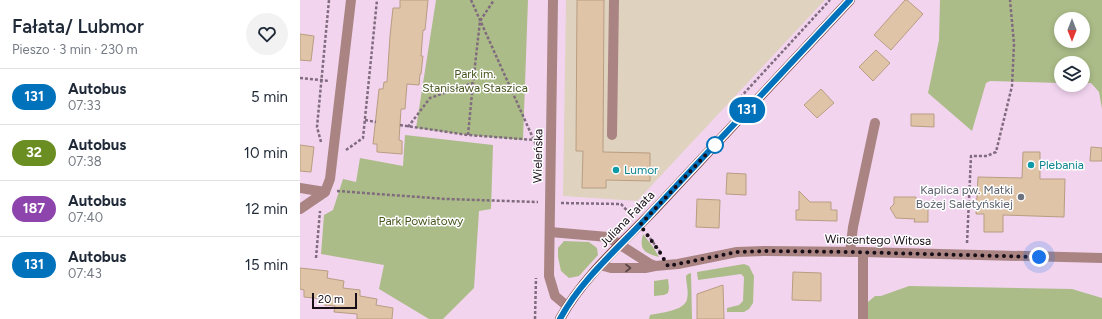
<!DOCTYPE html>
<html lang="pl">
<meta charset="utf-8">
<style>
body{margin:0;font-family:Figtree,sans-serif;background:#f2f2f3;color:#1f2937;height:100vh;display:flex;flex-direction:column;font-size:15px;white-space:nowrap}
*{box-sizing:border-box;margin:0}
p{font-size:13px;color:#747a83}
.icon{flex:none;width:22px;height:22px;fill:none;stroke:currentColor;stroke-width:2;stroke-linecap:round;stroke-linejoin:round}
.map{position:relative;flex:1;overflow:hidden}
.drawer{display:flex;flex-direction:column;background:#fff;width:300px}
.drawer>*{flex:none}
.badge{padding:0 8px;border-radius:13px;font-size:14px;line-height:26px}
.needle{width:26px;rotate:180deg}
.buttons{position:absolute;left:754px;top:12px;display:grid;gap:8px}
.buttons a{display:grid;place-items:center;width:36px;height:36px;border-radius:50%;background:#fff;box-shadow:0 2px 6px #0003;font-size:20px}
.scale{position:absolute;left:12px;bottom:10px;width:45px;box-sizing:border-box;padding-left:4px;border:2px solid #180e17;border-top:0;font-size:11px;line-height:14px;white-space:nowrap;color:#180e17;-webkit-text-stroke:3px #fff;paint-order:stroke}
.you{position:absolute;width:20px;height:20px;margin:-10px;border:3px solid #fff;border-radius:50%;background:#1a73e8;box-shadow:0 0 0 6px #1a73e833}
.map>.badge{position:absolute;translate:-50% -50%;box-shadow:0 0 0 2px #fff}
.round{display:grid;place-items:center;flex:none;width:42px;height:42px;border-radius:21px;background:#f2f2f3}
.overview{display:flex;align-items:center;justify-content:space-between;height:68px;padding:0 12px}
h1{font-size:19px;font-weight:600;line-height:30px}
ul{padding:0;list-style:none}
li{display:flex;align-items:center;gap:12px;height:56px;padding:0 12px;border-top:1px solid #e0e1e3}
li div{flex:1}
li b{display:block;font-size:15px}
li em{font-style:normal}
li .badge{min-width:44px;font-weight:700;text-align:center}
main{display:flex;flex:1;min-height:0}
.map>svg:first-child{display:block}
.industrial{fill:#dfd3bf}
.green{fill:#abbc88;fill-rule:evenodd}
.building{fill:#e0c4a8;stroke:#b89d82}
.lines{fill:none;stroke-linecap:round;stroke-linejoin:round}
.path{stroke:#806c7e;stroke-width:2.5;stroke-dasharray:3 2;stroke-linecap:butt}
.minor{stroke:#aa8482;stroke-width:10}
.major{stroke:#763738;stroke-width:10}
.oneway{stroke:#5a4347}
.line-casing{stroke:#fff;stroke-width:9}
.line{stroke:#0072bc;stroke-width:6}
.walk{stroke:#180e17;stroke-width:4;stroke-dasharray:0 7.2}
.stop-dot{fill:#fff;stroke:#0072bc;stroke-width:2}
.culture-dot{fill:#0f9aa8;stroke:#fff;stroke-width:1.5}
.worship-dot{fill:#6b7280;stroke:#fff;stroke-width:1.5}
.labels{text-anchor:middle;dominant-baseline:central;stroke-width:3;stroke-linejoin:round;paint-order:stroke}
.park-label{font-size:12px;fill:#47561f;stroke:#fff}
.street-label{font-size:12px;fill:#180e17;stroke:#fff}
.culture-label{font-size:12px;fill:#0d838f;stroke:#fff;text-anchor:start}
.worship-label{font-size:12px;fill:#5b616d;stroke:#fff;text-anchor:end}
</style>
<main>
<section class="drawer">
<div class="overview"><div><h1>Fałata/ Lubmor</h1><p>Pieszo · 3 min · 230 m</p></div><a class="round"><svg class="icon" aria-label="heart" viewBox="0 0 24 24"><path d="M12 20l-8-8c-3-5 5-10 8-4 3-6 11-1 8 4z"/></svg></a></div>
<ul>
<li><span class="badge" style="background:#0072bc;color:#fff">131</span><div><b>Autobus</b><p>07:33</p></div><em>5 min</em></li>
<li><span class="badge" style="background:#6b8e23;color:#fff">32</span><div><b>Autobus</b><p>07:38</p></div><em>10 min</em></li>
<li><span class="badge" style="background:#8e44ad;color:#fff">187</span><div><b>Autobus</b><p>07:40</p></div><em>12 min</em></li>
<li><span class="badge" style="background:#0072bc;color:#fff">131</span><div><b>Autobus</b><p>07:43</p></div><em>15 min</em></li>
</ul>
</section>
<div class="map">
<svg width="802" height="319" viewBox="0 0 802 319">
<rect width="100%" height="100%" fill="#f2d4ef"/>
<path class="industrial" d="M266,0h259l-188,201 -74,-5z"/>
<g class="green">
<path d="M136,0h92l-5,140 -55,-5 -52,-7z"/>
<path d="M640,0h162v109l-3,-17 -8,-9h-8v-20h-22v20l-71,-2 -4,2 -14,48 -44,-38 11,-53zM761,19h22v22h-22z"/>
<path d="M105,135l88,10 -2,64 -12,2 -5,77 -31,31h-14l-50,-30 5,-24 -63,-11 3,-39 9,-5 10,-31 13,3 4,-24 43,8z"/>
<path d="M343,234l10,13 6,10c-15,-4 -20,-7 -16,-23z"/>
<path d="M264,241l25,1 8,6 1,7 -19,21 -10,2 -8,-7 -3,-14v-9z"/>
<path d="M444,264l5,2 5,10 -1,27 -4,6 -5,3h-17v-4l12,-3 4,-4 1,-24 -3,-3 -43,6 -1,-8z"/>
<path d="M391,273l1,46h-43l1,-4c9,-2 35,-4 37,-16 2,-7 -1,-16 -1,-23l2,-2z"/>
<path d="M368,279l1,9 -1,5 -4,2 -10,1v-15z"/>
<path d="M609,286l163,3 30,9v21h-234v-17l7,-6h6z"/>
</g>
<g class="building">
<path d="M100,0h28l-3,30h-2l-2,26h2l-2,18h-1l-1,11 -12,-1 -2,25h-4l-2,31 3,1v13l-25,-2v-8h-4l6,-55h4l1,-7h3l3,-46 3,-28h7z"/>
<path d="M277,0h27l-1,152 47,1v28l-44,-1v8h-24l1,-37h-7z"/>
<path d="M605,0h2l16,14 -32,36 -17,-15z"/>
<path d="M0,34l14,2 -3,25 -11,-1z"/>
<path d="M576,50l14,13 -17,18 -14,-14z"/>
<path d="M521,89l13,14 -17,15 -13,-13z"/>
<path d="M611,114h23v13l-23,-1z"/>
<path d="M0,145l14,2 -3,25 -11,-1z"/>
<path d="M791,147l11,1v13h-12z"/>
<path d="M723,152h17v27h25l-1,38 -61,-2v17h-19v-18h-8l2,-37 44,1z"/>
<path d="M427,173l19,1v21l-20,-1z"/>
<path d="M499,191l11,11h21v8h6v11l-41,-1v-10h3z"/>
<path d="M594,197h22v10l12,1v14h-14l1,-3 -19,-1 -6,-10 4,-4z"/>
<path d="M397,199l23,1 -1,28 -23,-1z"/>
<path d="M0,268l28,3 -1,7 17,3 -1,7 17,2v6l17,3 -1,6 17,3 -1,11h-35v-5l-23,-2 1,-6 -11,-1v-6l-20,-2v-7l-4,-1z"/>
<path d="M493,272l28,1v28l-29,-1z"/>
<path d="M423,285l1,34h-27v-25z"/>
</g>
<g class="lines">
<g class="path">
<path d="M171,0l66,147"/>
<path d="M0,78l29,3"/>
<path d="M437,101l93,-101"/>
<path d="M65,120l11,2"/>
<path d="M100,125l68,10 67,5"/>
<path d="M108,127l22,-29 43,-15"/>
<path d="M168,135l5,-52 7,-62 14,-21"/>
<path d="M21,142l-4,-15 12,-127"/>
<path d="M46,150l17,-12 14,-138"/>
<path d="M37,191l109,8 92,3"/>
<path d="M261,203l60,1 10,11"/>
<path d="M347,234l14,19"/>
<path d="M667,243l4,-87h16l9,-4 16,-66 2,-42 -4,-44"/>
<path d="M16,258l4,-47"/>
<path d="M235,319l1,-41"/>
</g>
<g class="minor">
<path d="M253,0l-4,276 6,20 12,10"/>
<path d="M312,135l2,-135"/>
<path d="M0,188l25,4"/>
<path d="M0,209l25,-17 5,-13 21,-179"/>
<path d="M250,232l58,5 42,27 5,2"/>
<path d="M550,252l3,-25 22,-104"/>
<path d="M563,252v67"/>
<path d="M300,265l11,3h34l10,-2 23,-2 59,-12 28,-1 98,1 239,6"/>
</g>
<path class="major" d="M260,319c24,-44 64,-77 97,-112 64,-69 129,-138 193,-207"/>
</g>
<defs><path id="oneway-chevron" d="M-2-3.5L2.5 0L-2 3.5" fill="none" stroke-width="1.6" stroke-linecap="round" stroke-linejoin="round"/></defs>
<use class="oneway" href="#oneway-chevron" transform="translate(328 268)"/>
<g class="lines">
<defs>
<path id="line" d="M260,319c22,-41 60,-72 91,-106 66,-71 132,-142 199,-213"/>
</defs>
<use href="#line" class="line-casing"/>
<use href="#line" class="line"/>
<path class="walk" d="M415,145l-75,80 19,26 9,15 69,-14 28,-1 85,1 189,5"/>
</g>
<circle class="stop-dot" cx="415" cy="145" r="8"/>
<g class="culture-dot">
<circle cx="731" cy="165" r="4"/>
<circle cx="316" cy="170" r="4"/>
</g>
<circle class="worship-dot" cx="721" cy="197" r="4"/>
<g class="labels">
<g class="park-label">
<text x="175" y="74">Park im.<tspan x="175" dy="14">Stanisława Staszica</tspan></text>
<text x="121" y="221">Park Powiatowy</text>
</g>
<g class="street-label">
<text transform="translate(238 156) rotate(-89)">Wieleńska</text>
<text transform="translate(327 219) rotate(-46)">Juliana Fałata</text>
<text transform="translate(578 240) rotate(1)">Wincentego Witosa</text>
</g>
<g class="culture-label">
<text x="739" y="165">Plebania</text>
<text x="324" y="170">Lumor</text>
</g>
<g class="worship-label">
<text x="713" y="190">Kaplica pw. Matki<tspan x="713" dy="14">Bożej Saletyńskiej</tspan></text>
</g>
</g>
</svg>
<div class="buttons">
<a><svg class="needle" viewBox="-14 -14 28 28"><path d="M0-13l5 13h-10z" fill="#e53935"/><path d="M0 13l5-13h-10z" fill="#747a83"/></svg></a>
<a><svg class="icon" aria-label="layers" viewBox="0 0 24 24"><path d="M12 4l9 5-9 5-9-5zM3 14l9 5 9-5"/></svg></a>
</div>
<div class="scale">20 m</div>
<div class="you" style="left:739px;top:257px"></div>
<b class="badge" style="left:447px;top:110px;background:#0072bc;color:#fff">131</b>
</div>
</main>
